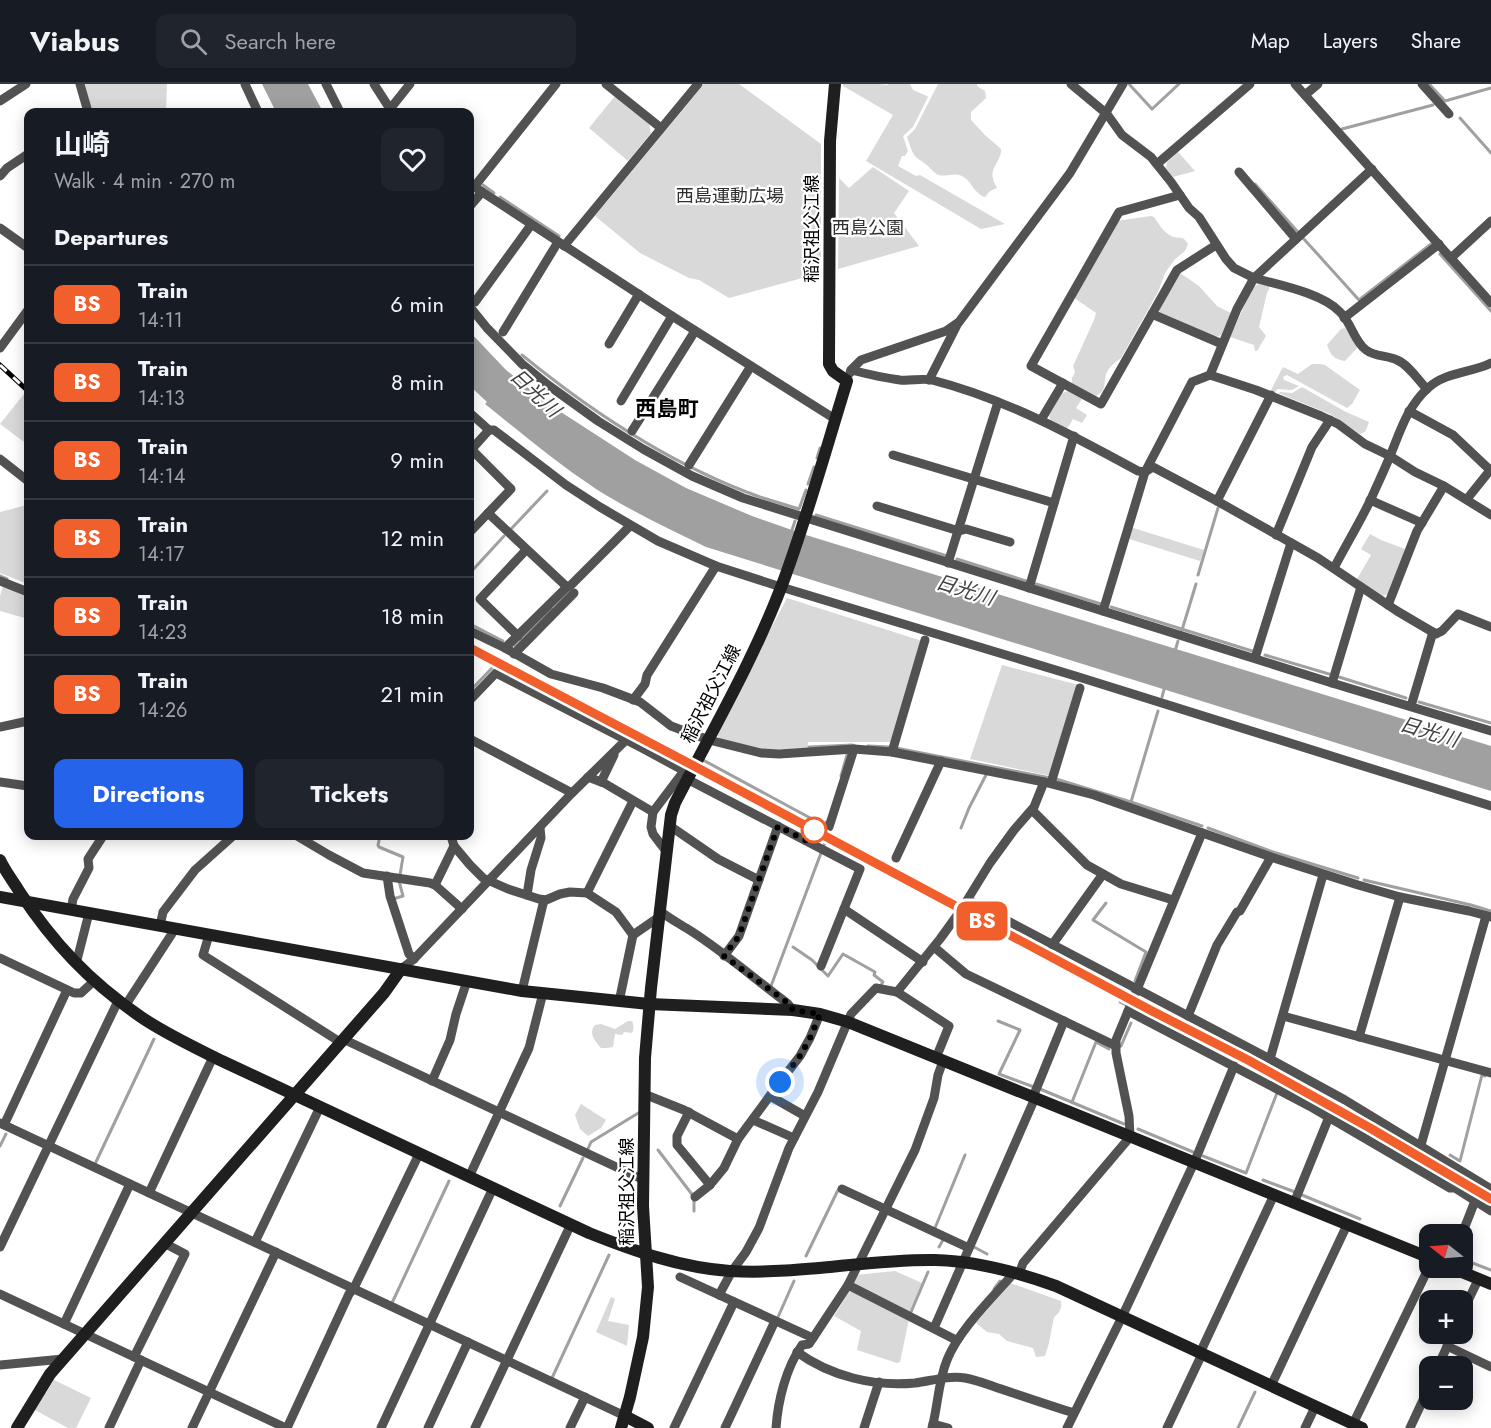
<!DOCTYPE html>
<meta charset="utf-8">
<style>
body{margin:0;font-family:Jost,"Noto Sans JP",sans-serif;background:#20242c;color:#f1f3f6;height:100vh;display:flex;flex-direction:column;font-size:22px;white-space:nowrap}
*{box-sizing:border-box;margin:0}
p{font-size:20px;color:#9ea1a6}
.icon{flex:none;width:33px;height:33px;fill:none;stroke:currentColor;stroke-width:2;stroke-linecap:round;stroke-linejoin:round}
.map{position:relative;flex:1;overflow:hidden}
.sheet{position:absolute;left:24px;top:24px;width:450px;height:732px;display:flex;flex-direction:column;background:#171b24;border-radius:12px;box-shadow:0 3px 15px #0003}
.sheet>*{flex:none}
.badge{padding:0 12px;border-radius:9px;font-size:21px;line-height:39px}
.needle{width:39px;rotate:287deg}
.buttons{position:absolute;left:1419px;top:1140px;display:grid;gap:12px}
.buttons a{display:grid;place-items:center;width:54px;height:54px;border-radius:12px;background:#171b24;box-shadow:0 3px 15px #0003;font-size:30px}
.you{position:absolute;width:30px;height:30px;margin:-15px;border:4px solid #fff;border-radius:50%;background:#1a73e8;box-shadow:0 0 0 9px #1a73e833}
.map>.badge{position:absolute;translate:-50% -50%;box-shadow:0 0 0 3px #fff}
h2{padding:0 30px;font-size:22px;line-height:54px}
.round{display:grid;place-items:center;flex:none;width:63px;height:63px;border-radius:12px;background:#20242c}
.summary{display:flex;align-items:center;justify-content:space-between;height:102px;padding:0 30px}
h1{font-size:28px;font-weight:700;line-height:45px}
.button{display:flex;gap:12px;margin-top:auto;padding:12px 30px}
.button a{flex:1;height:69px;border-radius:12px;background:#2563eb;color:#fff;font-size:24px;font-weight:700;line-height:69px;text-align:center}
.button a+a{background:#20242c;color:#f1f3f6}
ul{padding:0;list-style:none}
li{display:flex;align-items:center;gap:18px;height:78px;padding:0 30px;border-top:2px solid #363941}
li div{flex:1}
li b{display:block;font-size:22px}
li em{font-style:normal}
li .badge{min-width:66px;font-weight:700;text-align:center}
header{display:flex;align-items:center;gap:36px;box-sizing:border-box;height:84px;padding:0 30px;background:#171b24;border-bottom:2px solid #363941}
header strong{font-size:28px}
nav{display:flex;gap:33px;margin-inline-start:auto;font-size:21px}
.search{width:420px;height:54px;background:#20242c;display:flex;align-items:center;gap:15px;box-sizing:border-box;padding:0 21px;border-radius:12px;color:#9ea1a6;font-size:22px}
.map>svg:first-child{display:block}
.green{fill:#d9d9d9}
.water{fill:#a0a0a0}
.lines{fill:none;stroke-linecap:round;stroke-linejoin:round}
.stream{stroke:#a0a0a0;stroke-width:3}
.street{stroke:#525252;stroke-width:9}
.secondary{stroke:#1f1f1f;stroke-width:12}
.rail-casing{stroke:#000;stroke-width:5}
.rail{stroke:#fff;stroke-width:3;stroke-dasharray:9;stroke-linecap:butt}
.line-casing{stroke:#fff;stroke-width:14}
.line{stroke:#f05f2c;stroke-width:9}
.walk{stroke:#000;stroke-width:6;stroke-dasharray:0 10.8}
.stop-dot{fill:#fff;stroke:#f05f2c;stroke-width:3}
.labels{text-anchor:middle;dominant-baseline:central;stroke-width:4.5;stroke-linejoin:round;paint-order:stroke}
.park-label{font-size:18px;fill:#303030;stroke:#fff}
.street-label{font-size:18px;fill:#000;stroke:#fff}
.water-label{font-size:20px;font-style:italic;fill:#414141;stroke:#fff}
.quarter-label{font-size:21px;font-weight:bold;fill:#000;stroke:#fff}
</style>
<header>
<strong>Viabus</strong>
<div class="search"><svg class="icon" aria-label="search" viewBox="0 0 24 24"><circle cx="10" cy="10" r="6"/><path d="M15 15l6 6"/></svg>Search here</div>
<nav><a>Map</a><a>Layers</a><a>Share</a></nav>
</header>
<div class="map">
<svg width="1491" height="1344" viewBox="0 0 1491 1344">
<rect width="100%" height="100%" fill="#fff"/>
<g class="green">
<path d="M85,0h82l-1,28h-74z"/>
<path d="M704,0h35l82,60v129l-92,25 -30,-18 -10,-2 -49,-25 -45,-37z"/>
<path d="M843,0h36l8,1 2,-1h21l3,6 14,6 1,1 -15,30 -10,9 5,15 -3,5h-3l-4,10 18,10 4,-1 85,49 -24,5 -115,-68 27,-46 -50,-29z"/>
<path d="M938,0h39v2l8,5 1,7 -15,14v8l14,15 16,14c1,11 -11,19 -8,29 0,4 3,7 4,10l-7,3 -5,6c-12,-4 -13,-16 -23,-21 -8,-4 -16,1 -23,-1 -5,-2 -7,-5 -11,-9 -3,-3 -7,-5 -11,-8 -6,-5 -7,-14 -10,-21l8,-8z"/>
<path d="M615,12l34,28 2,9 -23,28 -39,-33z"/>
<path d="M1178,68l17,19 -22,6 -7,-9 1,-6z"/>
<path d="M873,83l36,24 -15,22 25,33 -81,23 1,-91 10,10z"/>
<path d="M1151,132l3,1c5,7 9,15 17,19 9,4 11,-2 17,8l-3,7 -10,8 -10,14 -7,19 -37,66c-5,4 -11,8 -14,14 -5,10 2,19 -12,24l-23,-12v-6l3,-6 -2,-6 21,-46 2,-7 -23,-16 43,-76z"/>
<path d="M1180,189l19,13 18,20 14,7 -10,22 -5,2 -56,-23 -1,-5z"/>
<path d="M1259,200l10,2v3l-2,4 -8,34 7,9 -9,15h-2l-1,-6 -24,-8 23,-50z"/>
<path d="M1345,244l10,14 2,6 -12,13c-12,-2 -14,-6 -18,-16l14,-16z"/>
<path d="M1312,280h8l5,1 35,25 -8,14 -5,4 -60,-33 -4,2 1,3 15,6 -7,4 -14,-1 -3,3 -4,-2 12,-23 15,7z"/>
<path d="M1302,303l44,25 23,10 -4,10 -5,2 -30,-20 -52,-21 3,-1 11,1z"/>
<path d="M1068,307l14,8 -6,9 11,7 -5,8 -9,-4 -6,10 -16,-8 -2,-5 13,-23z"/>
<path d="M24,310l4,4v39l-4,5 -24,-18z"/>
<path d="M27,421v13l1,2v64l-28,-11v-61z"/>
<path d="M1130,443l74,23 -4,11 -74,-23z"/>
<path d="M1370,450l11,6 24,9 -17,45 -6,2 -25,-17 14,-24 -10,-6z"/>
<path d="M3,502l25,10v23l-28,-8v-15z"/>
<path d="M787,514l135,43 -31,101h-83v6l-47,2 -41,-10 -4,-7z"/>
<path d="M1002,581l77,20 -28,91 -81,-17z"/>
<path d="M628,937h4c2,5 2,8 0,12l-8,-1 -2,3 -7,-1 -2,13 -6,1h-6c-6,-7 -13,-15 -6,-23l6,-1 14,5z"/>
<path d="M581,1020l25,16 -5,8 -13,8 -8,-7 -5,-14z"/>
<path d="M895,1187l27,12 -13,30 -58,-29 4,-9z"/>
<path d="M1010,1199l51,18c1,7 -1,12 -7,16l-5,26 -4,13 -9,1 -3,-9 -26,-7 -8,-7 -12,-2 -11,-9z"/>
<path d="M852,1207l57,28 -9,43 -3,1 -40,-13 4,-19 -27,-15 15,-24z"/>
<path d="M611,1213l4,2 -7,22 21,4 -2,21 -31,-14z"/>
<path d="M54,1296l37,18 -15,30h-8l-35,-19 10,-16h3z"/>
</g>
<g class="water">
<path d="M262,0h46l15,28h-47z"/>
<path d="M470,248l36,38 41,33 88,57 51,28 66,28 54,19 685,211v45l-785,-244c-37,-18 -75,-36 -110,-58 -39,-26 -75,-56 -111,-85l2,-2 -17,-16z"/>
</g>
<g class="lines">
<g class="stream">
<path d="M1129,0l23,25 27,-25"/>
<path d="M1429,0l16,17 46,-13"/>
<path d="M1460,34l31,35"/>
<path d="M1342,45l91,-24"/>
<path d="M1255,100l42,47"/>
<path d="M483,101l11,8"/>
<path d="M500,113l59,39"/>
<path d="M1303,154l56,62 72,-56"/>
<path d="M1440,170l51,57"/>
<path d="M522,271c71,58 151,111 238,142 13,4 26,8 39,12l7,-19"/>
<path d="M817,374l3,-10"/>
<path d="M808,400l6,-17"/>
<path d="M816,431l131,41"/>
<path d="M512,444l35,-37"/>
<path d="M791,449l4,-12"/>
<path d="M957,475l69,22"/>
<path d="M470,489l34,-37"/>
<path d="M1198,491l20,-67"/>
<path d="M0,492l7,3"/>
<path d="M1036,500l65,20"/>
<path d="M1111,523l141,44"/>
<path d="M470,540l33,17"/>
<path d="M1182,546l14,-46"/>
<path d="M515,562l37,-37"/>
<path d="M1175,567l3,-10"/>
<path d="M1265,571l64,19"/>
<path d="M1339,593l67,21"/>
<path d="M470,607l22,-23"/>
<path d="M1162,613l3,-11"/>
<path d="M1419,618l72,21"/>
<path d="M868,662l22,1"/>
<path d="M809,663l43,-2"/>
<path d="M896,664l154,30"/>
<path d="M703,676l122,66 1,-4"/>
<path d="M841,692l6,-21"/>
<path d="M1056,695l75,23 71,24"/>
<path d="M1131,718l27,-91"/>
<path d="M961,744l8,-20 17,-33"/>
<path d="M1208,744l65,24 85,26"/>
<path d="M380,752l-2,9 1,2 24,10 -3,18"/>
<path d="M824,761l1,-2"/>
<path d="M1364,796l107,25 20,6"/>
<path d="M393,815l10,-3 -4,-15"/>
<path d="M1106,819l-13,17 53,32 -11,29"/>
<path d="M793,863l19,13 16,16 15,-22 32,18 -1,3 9,7 -2,3"/>
<path d="M771,902l50,-133"/>
<path d="M1122,914l-2,4 6,3"/>
<path d="M1136,928l1,-2 21,11"/>
<path d="M998,937l22,9 -21,44 35,13"/>
<path d="M1121,962l10,-23"/>
<path d="M1040,1005l84,35"/>
<path d="M1072,1018l24,-60 13,7"/>
<path d="M1138,1045l55,23"/>
<path d="M0,1062l6,-12"/>
<path d="M658,1066l36,47v14"/>
<path d="M587,1067l4,-9 49,-30"/>
<path d="M1450,1071l10,6 22,-86 3,1"/>
<path d="M1203,1072l43,17 31,-80"/>
<path d="M95,1080l59,-125"/>
<path d="M1263,1096l32,12"/>
<path d="M1302,1111l58,24"/>
<path d="M560,1122l23,-48"/>
<path d="M935,1144l30,-73"/>
<path d="M1428,1162h2"/>
<path d="M939,1163l4,-7"/>
<path d="M974,1163l13,7"/>
<path d="M806,1172l32,-66"/>
<path d="M1462,1175l29,11"/>
<path d="M994,1205l6,-8"/>
<path d="M392,1219l57,-122"/>
<path d="M911,1228l17,-40"/>
<path d="M778,1233l16,-36"/>
<path d="M552,1294l57,-123"/>
<path d="M1238,1344l17,-36"/>
</g>
<g class="street">
<path d="M80,0l8,28"/>
<path d="M245,0l13,28"/>
<path d="M326,0l14,28"/>
<path d="M374,0l18,28"/>
<path d="M606,0l55,44"/>
<path d="M1071,0l36,30 15,21 29,22 20,25 18,26 10,9 27,42 8,9 20,10 -17,31 -27,66 -18,7 -47,90 -42,139"/>
<path d="M1295,0l196,219"/>
<path d="M1422,0l27,30"/>
<path d="M1305,11l13,-11"/>
<path d="M0,17l26,-17"/>
<path d="M390,25l20,-25"/>
<path d="M1157,80l93,-80"/>
<path d="M1372,85l-118,109c25,7 68,15 86,34 11,10 14,29 26,38 9,7 21,5 31,10 12,5 21,20 30,29"/>
<path d="M1239,88l57,67"/>
<path d="M0,92l7,-8 21,-14"/>
<path d="M470,100l202,132 163,103"/>
<path d="M474,103l82,-103"/>
<path d="M1180,111l-61,17 -88,154 70,38 76,-134 39,-25"/>
<path d="M470,122l12,-14"/>
<path d="M0,144l28,20"/>
<path d="M564,162l134,-162"/>
<path d="M1451,174l40,-37"/>
<path d="M475,218l56,-77"/>
<path d="M470,223l17,21 35,36 26,21 50,36 45,28 49,27 51,22 589,185 159,48"/>
<path d="M1152,230l70,30"/>
<path d="M1344,234l95,-74"/>
<path d="M503,248l55,-90"/>
<path d="M609,260l30,-50"/>
<path d="M0,264l28,-38"/>
<path d="M851,286c16,4 33,8 49,10 11,1 22,-2 32,0 74,19 140,55 206,91l7,1 8,-5 64,34 101,57 79,53 39,23 6,-3 16,-17 33,13"/>
<path d="M850,289l1,-3 10,-10 85,-29 13,-9 111,-149 53,-89"/>
<path d="M1210,291l46,15 65,26 17,8 27,20 25,12 25,16 29,14 47,29"/>
<path d="M929,296l29,-57"/>
<path d="M621,317l51,-85"/>
<path d="M1409,327l44,24 37,35"/>
<path d="M470,329l19,17h5l72,55 34,22 58,34 58,25 65,21 301,91 409,128"/>
<path d="M1041,336l22,-37"/>
<path d="M632,347l63,-100"/>
<path d="M470,367l19,-21"/>
<path d="M893,371l161,48"/>
<path d="M0,375l28,22"/>
<path d="M689,381l62,-99"/>
<path d="M1467,415l24,-30"/>
<path d="M1370,416l52,23"/>
<path d="M1217,417l54,-106"/>
<path d="M877,422l82,25 7,-2 44,13"/>
<path d="M488,429l79,74"/>
<path d="M470,448l41,-43 -40,-40"/>
<path d="M1276,451l36,-88 18,-27"/>
<path d="M948,479l50,-161"/>
<path d="M1334,484c12,-23 26,-46 37,-69 6,-14 13,-28 19,-43 10,-24 17,-49 38,-68 17,-16 43,-15 63,-25"/>
<path d="M0,497l28,11"/>
<path d="M1029,504l45,-152"/>
<path d="M1388,521l29,-74 27,-45"/>
<path d="M470,547l35,17 46,26 52,14 37,14 31,24 38,14 52,13 18,1 75,-5 38,3 152,30 50,13 177,62 87,28 42,12 69,14 22,6"/>
<path d="M518,552l-38,-37 46,-49"/>
<path d="M505,564l62,-61 4,-2 59,-59"/>
<path d="M514,570l60,-61"/>
<path d="M1255,574l36,-115"/>
<path d="M1332,599l29,-96"/>
<path d="M470,616l26,-27 146,75 48,26"/>
<path d="M633,616l12,-16 2,-9 69,-109"/>
<path d="M1411,622l22,-74"/>
<path d="M0,643l28,-6"/>
<path d="M470,655l102,54"/>
<path d="M892,668l33,-112"/>
<path d="M588,693l16,6 49,29 31,-41"/>
<path d="M687,695l173,90 -39,97"/>
<path d="M0,698l28,4"/>
<path d="M601,698l13,-27"/>
<path d="M1051,699l29,-95"/>
<path d="M1032,726l55,55 34,19 52,16"/>
<path d="M653,728l-2,15 2,7 13,17"/>
<path d="M670,742l48,33 41,21"/>
<path d="M829,743l25,-78"/>
<path d="M297,752l32,19 34,18 67,10 5,2 27,24"/>
<path d="M451,752l3,10 16,19 13,13 25,11 31,10 7,1 14,-6 10,-2 17,1 29,19 17,23"/>
<path d="M896,774l45,-97"/>
<path d="M387,792l3,20 19,58 5,5"/>
<path d="M435,801l19,-39"/>
<path d="M587,809l46,-92"/>
<path d="M527,811l4,-25 10,-32 -1,-10"/>
<path d="M968,816l302,159 75,41 146,89"/>
<path d="M844,825l79,53"/>
<path d="M71,826l2,-11 16,-31 -1,-9 15,-23"/>
<path d="M660,827c10,8 20,13 31,20 33,21 65,49 96,72l6,7"/>
<path d="M160,842l3,-14 32,-42 38,-34"/>
<path d="M209,851l-6,20 137,87"/>
<path d="M1052,861l51,-71"/>
<path d="M934,863l32,27 150,72"/>
<path d="M724,872l15,-20 39,-110"/>
<path d="M0,874l74,35h7l13,-12"/>
<path d="M76,880l13,-51"/>
<path d="M401,885l13,-10 158,-166 54,-53"/>
<path d="M522,907l22,-91"/>
<path d="M897,908l52,34 -13,32"/>
<path d="M619,918l14,-67 26,-18"/>
<path d="M125,922l50,-77"/>
<path d="M1128,927l185,97 137,80h5l36,23"/>
<path d="M1188,932l29,-71 20,-33 3,-1 31,-54"/>
<path d="M1283,932l208,57"/>
<path d="M1359,953l41,-140"/>
<path d="M343,955l301,141"/>
<path d="M1270,975l53,-184"/>
<path d="M432,997l18,-41 6,-26 11,-33"/>
<path d="M644,1010l40,16 54,29"/>
<path d="M770,1012l35,20"/>
<path d="M1033,1013l31,-76"/>
<path d="M689,1028l-12,24v9l33,40"/>
<path d="M753,1036l41,18"/>
<path d="M0,1039l625,293"/>
<path d="M4,1041l63,-135"/>
<path d="M1421,1061l65,-229"/>
<path d="M469,1093l60,-129 14,-55"/>
<path d="M842,1105l127,59"/>
<path d="M149,1109l64,-136"/>
<path d="M695,1113l15,-12 14,-17 14,-29 42,-57 20,-26 10,-18 10,-24"/>
<path d="M1294,1119l35,-86"/>
<path d="M1462,1150l13,-33"/>
<path d="M255,1158l65,-135"/>
<path d="M0,1163l118,-246"/>
<path d="M1019,1190l4,-11 107,-126 -1,-21 -13,-63v-13l86,-207"/>
<path d="M680,1193l133,61 35,-53 108,55"/>
<path d="M848,1201l67,-135 19,-52 4,-23 5,-14"/>
<path d="M0,1210l286,134"/>
<path d="M719,1211l13,-24 14,-19 13,-24 30,-80 29,-56 33,-78 25,-26 21,4 43,-53 21,-29 29,-47 24,-33 20,-23 10,-25"/>
<path d="M1462,1229l17,-35"/>
<path d="M64,1240l66,-140"/>
<path d="M934,1244l101,-230"/>
<path d="M1447,1262l44,21"/>
<path d="M797,1268c33,24 77,35 118,31 16,-2 33,-8 50,-5 13,2 26,8 39,12 24,8 47,16 70,23"/>
<path d="M1200,1269l74,-158"/>
<path d="M134,1273l51,-103 -21,-11"/>
<path d="M0,1281l63,-6"/>
<path d="M1438,1282l15,-32"/>
<path d="M1271,1302l76,-161"/>
<path d="M933,1340l15,4"/>
<path d="M1353,1340l77,-159"/>
<path d="M109,1344l32,-68"/>
<path d="M192,1344l84,-176"/>
<path d="M287,1344l62,-134 5,-6 65,-134"/>
<path d="M381,1344l112,-240"/>
<path d="M428,1344l40,-86"/>
<path d="M475,1344l96,-204"/>
<path d="M570,1344l15,-31"/>
<path d="M674,1344l60,-126"/>
<path d="M725,1344l50,-107"/>
<path d="M776,1344c2,-28 10,-60 26,-83l7,-1 4,-6"/>
<path d="M864,1344l15,-46"/>
<path d="M932,1344c6,-22 6,-46 15,-68 12,-30 45,-62 67,-87"/>
<path d="M1067,1344l55,-111 72,-154 40,-97"/>
<path d="M1167,1344l35,-74"/>
<path d="M1305,1344l10,-21"/>
<path d="M1410,1344l20,-43"/>
</g>
<g class="secondary">
<path d="M0,776c5,11 13,21 19,31 34,52 71,91 122,126 25,17 53,30 81,44l367,172c45,18 93,35 141,38 69,4 137,-12 205,-11 42,1 82,12 121,26l306,142"/>
<path d="M0,813l522,94 127,13 144,6 27,4 28,8 582,236"/>
<path d="M1452,1184l39,16"/>
<path d="M625,1332l23,12"/>
<path d="M17,1344l33,-54 334,-381 17,-24"/>
<path d="M621,1344l9,-31 13,-60 5,-50 -5,-81 2,-148 6,-70 20,-173 4,-12c37,-72 78,-142 107,-218 25,-67 44,-136 65,-204l-14,-10 -4,-7 1,-223 5,-57"/>
</g>
<defs>
<g id="rail">
<path d="M0,281l28,26"/>
<path d="M470,564l224,118 458,245 96,49 122,68 121,71"/>
</g>
</defs>
<use href="#rail" class="rail-casing"/>
<use href="#rail" class="rail"/>
</g>
<g class="lines">
<defs>
<path id="line" d="M470,564l224,118 458,245 96,49 122,68 121,71"/>
</defs>
<use href="#line" class="line-casing"/>
<use href="#line" class="line"/>
<path class="walk" d="M780,998l20,-26 10,-18 10,-24 -27,-4 -5,-7 -64,-47 15,-20 39,-110 29,15 7,-11"/>
</g>
<circle class="stop-dot" cx="814" cy="746" r="12"/>
<g class="labels">
<g class="park-label">
<text x="730" y="112">西島運動広場</text>
<text x="868" y="144">西島公園</text>
</g>
<g class="street-label">
<text transform="translate(812 145) rotate(-90)">稲沢祖父江線</text>
<text transform="translate(711 610) rotate(-63)">稲沢祖父江線</text>
<text transform="translate(627 1108) rotate(-90)">稲沢祖父江線</text>
</g>
<g class="water-label">
<text transform="translate(535 309) rotate(43)">日光川</text>
<text transform="translate(965 506) rotate(17)">日光川</text>
<text transform="translate(1429 648) rotate(17)">日光川</text>
</g>
<g class="quarter-label">
<text x="667" y="325">西島町</text>
</g>
</g>
</svg>
<div class="buttons">
<a><svg class="needle" viewBox="-14 -14 28 28"><path d="M0-13l5 13h-10z" fill="#e53935"/><path d="M0 13l5-13h-10z" fill="#9ea1a6"/></svg></a>
<a>+</a>
<a>−</a>
</div>
<div class="you" style="left:780px;top:998px"></div>
<b class="badge" style="left:982px;top:837px;background:#f05f2c;color:#fff">BS</b>
<section class="sheet">
<div class="summary"><div><h1>山崎</h1><p>Walk · 4 min · 270 m</p></div><a class="round"><svg class="icon" aria-label="heart" viewBox="0 0 24 24"><path d="M12 20l-8-8c-3-5 5-10 8-4 3-6 11-1 8 4z"/></svg></a></div>
<h2>Departures</h2>
<ul>
<li><span class="badge" style="background:#f05f2c;color:#fff">BS</span><div><b>Train</b><p>14:11</p></div><em>6 min</em></li>
<li><span class="badge" style="background:#f05f2c;color:#fff">BS</span><div><b>Train</b><p>14:13</p></div><em>8 min</em></li>
<li><span class="badge" style="background:#f05f2c;color:#fff">BS</span><div><b>Train</b><p>14:14</p></div><em>9 min</em></li>
<li><span class="badge" style="background:#f05f2c;color:#fff">BS</span><div><b>Train</b><p>14:17</p></div><em>12 min</em></li>
<li><span class="badge" style="background:#f05f2c;color:#fff">BS</span><div><b>Train</b><p>14:23</p></div><em>18 min</em></li>
<li><span class="badge" style="background:#f05f2c;color:#fff">BS</span><div><b>Train</b><p>14:26</p></div><em>21 min</em></li>
</ul>
<div class="button"><a>Directions</a><a>Tickets</a></div>
</section>
</div>
